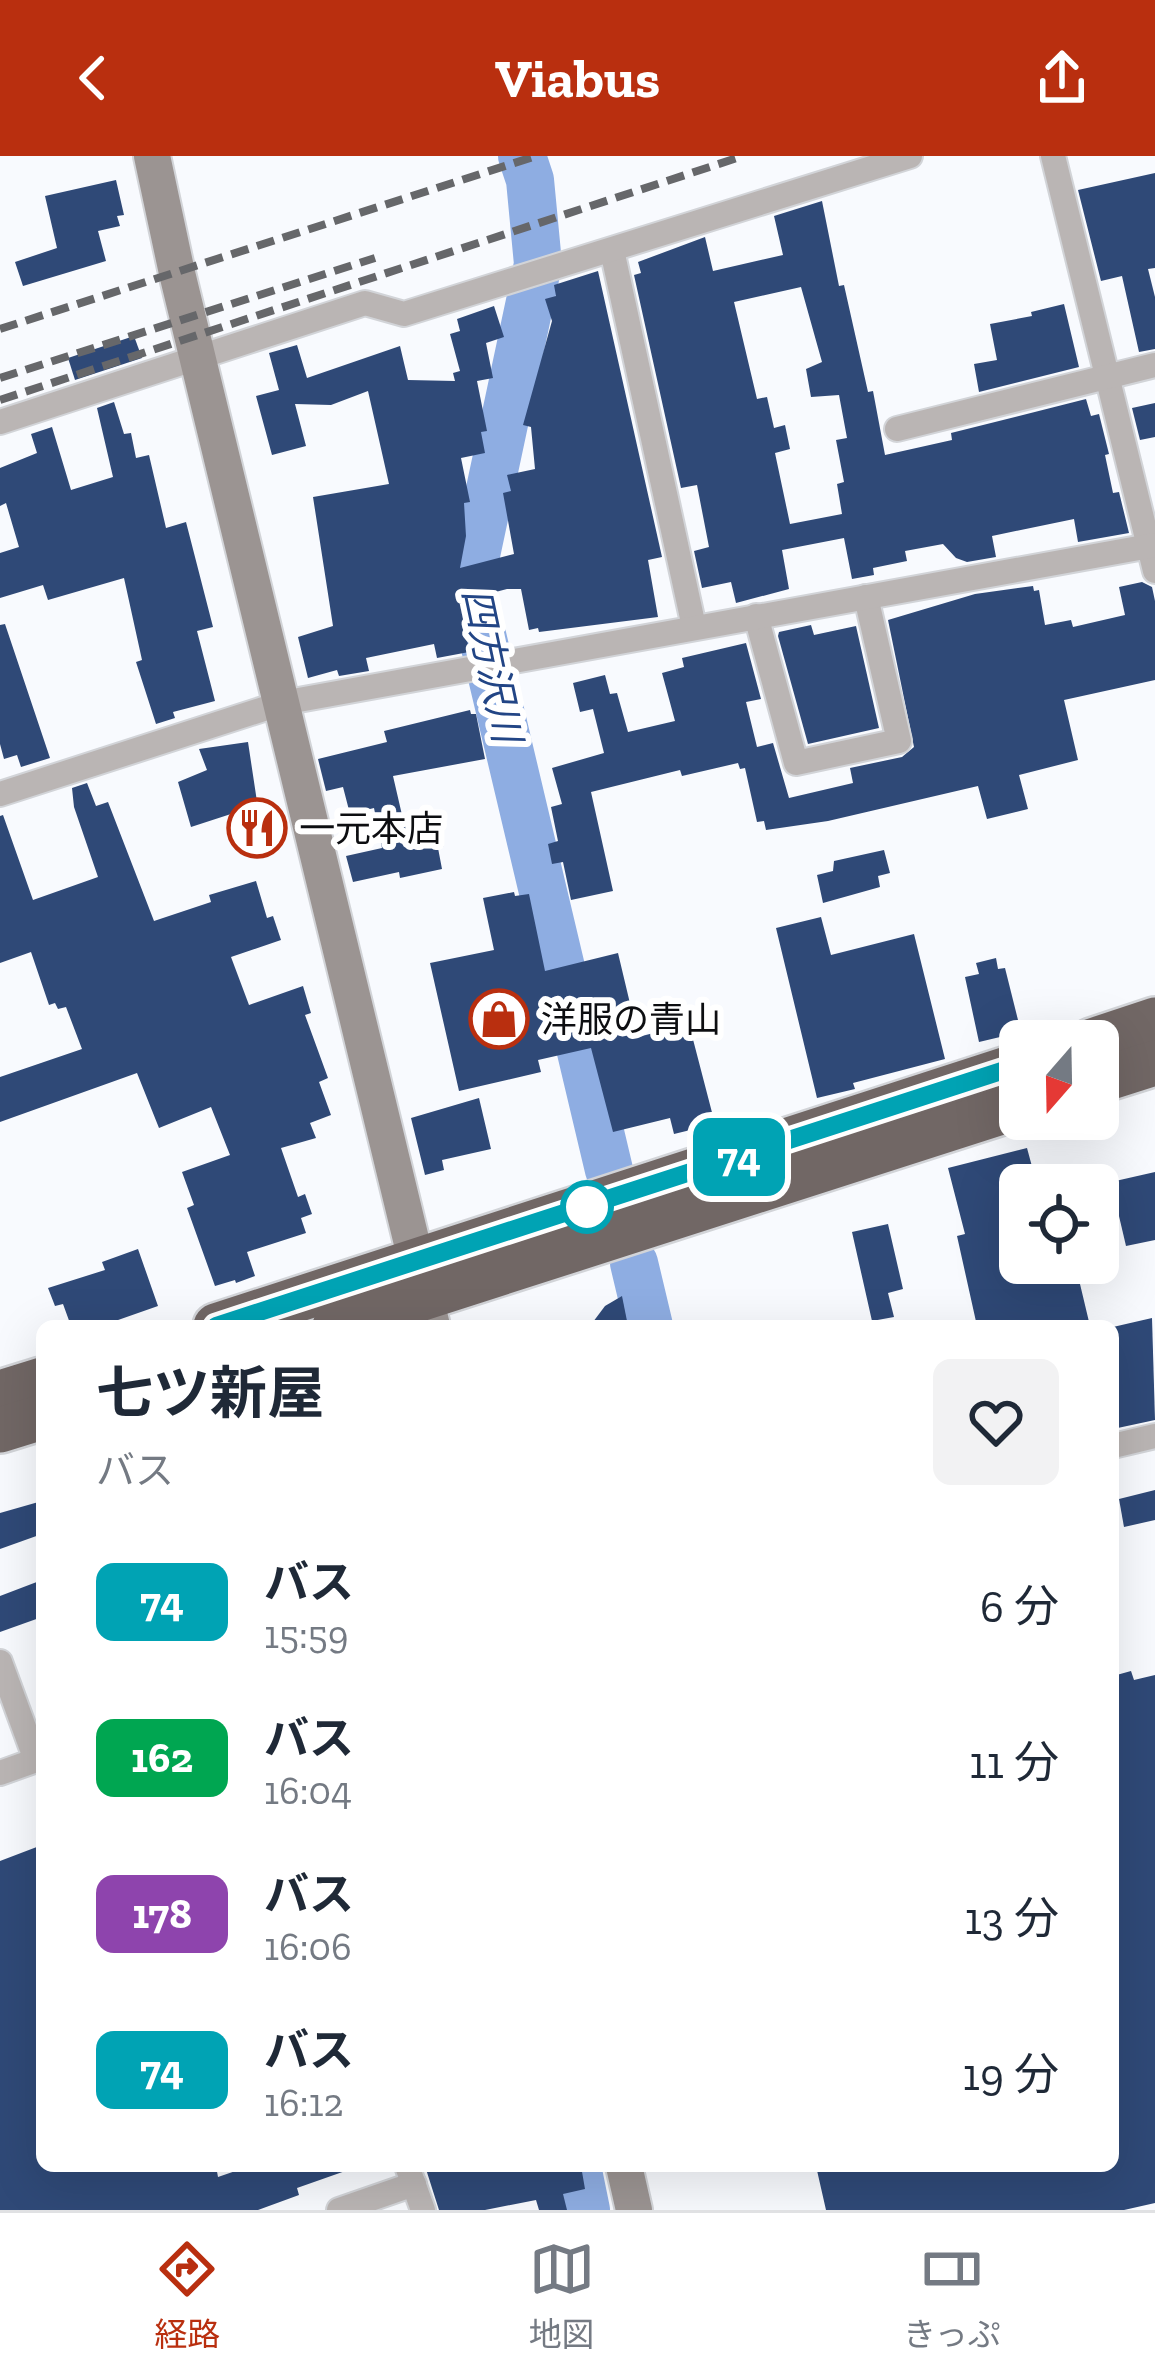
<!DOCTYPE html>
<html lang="ja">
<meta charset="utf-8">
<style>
body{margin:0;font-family:"Zilla Slab","Noto Sans JP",serif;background:#f2f2f3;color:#1f2937;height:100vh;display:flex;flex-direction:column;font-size:45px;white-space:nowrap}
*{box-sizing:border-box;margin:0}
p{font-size:39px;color:#747a83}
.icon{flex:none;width:66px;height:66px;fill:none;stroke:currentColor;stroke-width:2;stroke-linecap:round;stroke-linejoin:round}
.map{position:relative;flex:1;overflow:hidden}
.details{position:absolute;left:36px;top:1164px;width:1083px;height:852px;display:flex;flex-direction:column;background:#fff;border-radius:18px;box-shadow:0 12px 48px #0002}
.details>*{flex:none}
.badge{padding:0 24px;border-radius:18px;font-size:42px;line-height:78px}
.needle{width:78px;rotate:200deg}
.controls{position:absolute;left:999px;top:864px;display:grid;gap:24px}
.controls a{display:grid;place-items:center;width:120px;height:120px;border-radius:18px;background:#fff;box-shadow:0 12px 48px #0002;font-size:60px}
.map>.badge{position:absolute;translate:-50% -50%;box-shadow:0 0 0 6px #fff}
.round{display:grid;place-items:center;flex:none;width:126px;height:126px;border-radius:18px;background:#f2f2f3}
.headline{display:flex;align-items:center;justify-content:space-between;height:204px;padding:0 60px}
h1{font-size:57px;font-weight:700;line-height:90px}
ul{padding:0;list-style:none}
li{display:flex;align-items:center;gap:36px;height:156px;padding:0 60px}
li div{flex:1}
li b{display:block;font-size:45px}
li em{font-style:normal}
li .badge{min-width:132px;font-weight:700;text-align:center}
header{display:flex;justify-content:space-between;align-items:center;height:156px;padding:0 60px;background:#b92f0f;color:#fff;font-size:54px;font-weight:700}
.tabs{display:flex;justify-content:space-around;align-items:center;height:168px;border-top:3px solid #e0e1e3;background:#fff;font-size:33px;color:#747a83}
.tabs a{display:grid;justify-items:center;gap:6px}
.tabs .on{color:#b92f0f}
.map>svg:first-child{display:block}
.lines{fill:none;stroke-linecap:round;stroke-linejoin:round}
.river{stroke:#8eade2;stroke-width:48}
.building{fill:#2f4977;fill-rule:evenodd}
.street-casing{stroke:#d2d4d8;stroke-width:28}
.secondary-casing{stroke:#d2d4d8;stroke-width:40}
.highway-casing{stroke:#d2d4d8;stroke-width:50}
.street{stroke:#bab5b4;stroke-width:24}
.secondary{stroke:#9b9492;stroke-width:36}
.highway{stroke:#716765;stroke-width:45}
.rail{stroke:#66676a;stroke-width:8;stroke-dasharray:18 9;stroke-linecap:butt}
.line-casing{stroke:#fff;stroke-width:27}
.line{stroke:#00a3b4;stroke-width:18}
.stop-dot{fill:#fff;stroke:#00a3b4;stroke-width:6}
.labels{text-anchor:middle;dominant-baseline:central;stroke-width:12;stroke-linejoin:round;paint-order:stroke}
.poi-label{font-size:36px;fill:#0d0e11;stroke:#fff;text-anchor:start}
.water-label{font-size:39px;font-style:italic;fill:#224585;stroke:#fff}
</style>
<header><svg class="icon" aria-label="back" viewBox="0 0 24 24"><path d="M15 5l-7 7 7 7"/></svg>Viabus<svg class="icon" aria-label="share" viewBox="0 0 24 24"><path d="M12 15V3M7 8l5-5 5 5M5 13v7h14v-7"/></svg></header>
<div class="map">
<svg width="1155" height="2054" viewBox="0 0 1155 2054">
<rect width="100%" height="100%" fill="#f8fafe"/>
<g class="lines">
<g class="river">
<path d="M522,0l8,24 8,84 -66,310 2,27 135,569"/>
<path d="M634,1107l15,63"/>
<path d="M577,2010l9,44"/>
</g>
</g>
<g class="building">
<path d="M1155,17v95l-7,1 7,28v52l-16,3 -17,-76 -21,5 -23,-91z"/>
<path d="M116,24l8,35 -7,1 3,10 -22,5 8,30 -83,25 -8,-24 42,-14 -12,-52z"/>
<path d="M822,45l17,85 5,-1 24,107 5,-1 12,64 67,-15 -1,-7 135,-34 5,17 8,-2 10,40 -4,1 8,38 6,-1 10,41 -51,9 -4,-23 -82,17 4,21 -29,5 -11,-4 -13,-14 -38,7 2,10 -34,7 1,7 -22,4 -8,-41 -62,12 7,39 -53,14 -5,-21 -29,6 -8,-37 15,-4 -12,-62 -16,3 -47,-213 7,-2 -3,-11 67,-25 8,34 70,-16 -9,-39zM801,131l21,75 -16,7 5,28 28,-2 8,43 -11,2 8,42 -7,2 5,30 -52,10 -15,-71 15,-4 -5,-24 -11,3 -7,-31 -10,2 -23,-97z"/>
<path d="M598,115l64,286 -14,3 10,57 -119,15 -1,-4 -9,2 -8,-41h-14l-46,12 8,51 -32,6 -3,-14 -68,14 3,13 -30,5 -2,-6 -29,8 -10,-41 35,-11 -20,-129 76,-13 -21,-93 -37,14 -36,-1 11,42 -34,9 -16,-59 23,-6 -10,-37 28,-8 10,33 93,-32 8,34 47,1 -2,-8 7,-2 -10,-37 10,-3 -3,-12 37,-13 10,31 -18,6 7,35 -16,3 10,50 -6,1 4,21 -24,5 9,44 -6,1 2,33 -6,32 54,-14 -11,-61 8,-2 -4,-16 28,-6 -4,-42 -8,-2 29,-104 -7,-22 11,-3 -2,-11z"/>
<path d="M1064,148l15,63 -100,25 -5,-28 23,-4 -7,-36 42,-8 -1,-4z"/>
<path d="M134,180l8,22 -67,22 -7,-22z"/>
<path d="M114,246l10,32 7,-1 5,25 13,-3 17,73 20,-6 27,105 -16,4 18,70 -42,11 2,6 -19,6 -20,-62 6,-2 -18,-82 -76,22 -5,-15 -43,13v-45l19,-6 -13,-44 -6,3v-38l37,-15 -6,-19 21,-7 19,63 42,-13 -16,-69z"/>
<path d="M1155,247v34l-15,3 -8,-32z"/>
<path d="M1142,426l10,5 3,14v79l-91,20 14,60 -59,15 9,34 -41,10 -9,-33 -150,35 -62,9 -2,-9 -7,1 -12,-54 -5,1 -2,-6 -56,13 -2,-6 -89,22 22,99 -42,9 -8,-38 -11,2 -4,-20 10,-3 -7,-34 11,-3 -10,-36 52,-15 -11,-44 -13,3 -7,-29 32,-8 5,19 7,-1 11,39 47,-11 -13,-48 22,-6 -2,-9 64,-15 15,56 -15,3 11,45 16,-4 16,55 64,-15 -3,-15 52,-11 12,-10 -26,-127 87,-26 58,-8 1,5 5,-1 6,35 26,-5 2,7 52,-12 -6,-28z"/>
<path d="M5,468l45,134 -29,9 -4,-12 -13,4 -4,-15v-119z"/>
<path d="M811,469l3,10 42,-9 23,102 -71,16 -30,-108 1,-4z"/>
<path d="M470,554l1,4h5l9,45 -92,17 9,39 20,-4 2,9 12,-2 8,28 -6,2 4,21 -42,9 -1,-6 -46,10 -7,-26 36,-8 -8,-40 -24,6 -7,-27 -17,4 -8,-32 69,-17 -3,-11z"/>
<path d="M248,586l11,73 7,-1 7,31 -31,6 -8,-38 -43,14 -13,-45 29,-12 -8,-21z"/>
<path d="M87,627l9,23 12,-4 46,119 57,-19 -2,-7 47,-14 11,37 6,-2 8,24 -50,17 18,48 54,-19 8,27 -6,2 23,63 -9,4 12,33 -21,8 6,15 -35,10 17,49 7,-3 7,20 -11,4 5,15 -59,19 8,24 -19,7 -1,-3 -20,6 -28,-78 7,-3 -12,-33 48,-17 -19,-48 -52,21 -22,-55 -137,49v-45l82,-28 -16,-42 -8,2 -3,-6 -6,2 -18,-53 -31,11v-147l3,-1 30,85 65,-23 -24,-70 -2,-19z"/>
<path d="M884,694l6,23 -12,3 2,11 -57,16 -6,-28 16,-4 1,-10z"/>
<path d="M514,736l1,4 14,-2 16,77 73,-18 20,84 51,-13 26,100 -41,10 -4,-16 -57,14 -22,-84 -53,12 3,12 -82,19 -29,-128 64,-13 -11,-52z"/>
<path d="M821,761l10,38 83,-21 31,125 -92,24 2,6 -38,9 -41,-170z"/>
<path d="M996,802l2,11 7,-1 16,64 -42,10 -14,-65 14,-3 -3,-11z"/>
<path d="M479,942l12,51 -49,11 2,10 -19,5 -14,-57z"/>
<path d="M1027,992l10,37h-17v78h55l15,63h-113l-20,-90 8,-2 -17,-66z"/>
<path d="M1155,1016v68l-29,6 -15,-64z"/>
<path d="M888,1068l15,65 -15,4 6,24 -22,4 -20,-89z"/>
<path d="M138,1093l20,57 -57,20h-30l-8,-22 -8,2 -7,-18 57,-18 -3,-8z"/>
<path d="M622,1140l6,30h-38l15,-20z"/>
<path d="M1152,1162l3,102 -42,9v-102z"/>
<path d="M1155,1334v30l-31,7 -5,-28z"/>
<path d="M42,1345v33l-42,15v-36z"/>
<path d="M42,1424v37l-42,15v-36z"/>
<path d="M1131,1515l3,9 21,-5v528l-31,7h-298l-10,-44h297v-490z"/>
<path d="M42,1689v321h174l2,11 32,-11h100l1,3 -54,19 2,7 -41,15h-258v-349z"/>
<path d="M425,2010h156l4,23 -22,5 4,16h-28l-3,-10 -51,10h-46z"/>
</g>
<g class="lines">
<defs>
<g id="street">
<path d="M1053,0l102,415"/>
<path d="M612,94l82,377"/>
<path d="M0,266l365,-119 39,11 506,-158"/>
<path d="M897,273l258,-64"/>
<path d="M756,460l40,147 103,-22 -33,-144"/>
<path d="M0,638l282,-91 873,-158"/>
<path d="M1113,1290l42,-10"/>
<path d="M0,1506l36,98"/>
<path d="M0,1617l42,-15"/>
<path d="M407,2010l16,44"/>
<path d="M339,2054l75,-26"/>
</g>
<g id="secondary">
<path d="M152,0l25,117 255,1053"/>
<path d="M624,2010l10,44"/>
</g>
<g id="highway">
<path d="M1092,885l63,-21"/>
<path d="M1098,925l57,-18"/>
<path d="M216,1170l804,-261"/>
<path d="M335,1170l685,-220"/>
<path d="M0,1237l42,-13"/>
<path d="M0,1274l42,-13"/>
</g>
</defs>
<use href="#street" class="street-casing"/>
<use href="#secondary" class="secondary-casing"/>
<use href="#highway" class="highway-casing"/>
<use href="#street" class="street"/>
<use href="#secondary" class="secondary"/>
<use href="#highway" class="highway"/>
<g class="rail">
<path d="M0,173l536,-173"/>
<path d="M0,222l375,-120"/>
<path d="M0,244l743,-244"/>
</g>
</g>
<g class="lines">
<defs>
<path id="line" d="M216,1170l804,-261"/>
</defs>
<use href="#line" class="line-casing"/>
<use href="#line" class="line"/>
</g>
<defs>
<symbol id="restaurant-ring" viewBox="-11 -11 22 22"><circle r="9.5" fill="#fff" stroke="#b92f0f" stroke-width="1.5"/><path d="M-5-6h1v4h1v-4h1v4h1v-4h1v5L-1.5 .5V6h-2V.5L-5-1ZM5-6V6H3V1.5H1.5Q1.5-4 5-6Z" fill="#b92f0f"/></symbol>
<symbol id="shop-ring" viewBox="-11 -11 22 22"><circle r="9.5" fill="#fff" stroke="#b92f0f" stroke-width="1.5"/><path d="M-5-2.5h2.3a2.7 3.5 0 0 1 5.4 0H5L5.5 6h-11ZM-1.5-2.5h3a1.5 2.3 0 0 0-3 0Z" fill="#b92f0f"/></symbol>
</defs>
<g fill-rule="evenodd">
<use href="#restaurant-ring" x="224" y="639" width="66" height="66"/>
<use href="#shop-ring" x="466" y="830" width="66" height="66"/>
</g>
<circle class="stop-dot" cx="587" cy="1051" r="24"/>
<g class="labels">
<g class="poi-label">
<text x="299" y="672">一元本店</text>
<text x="541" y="863">洋服の青山</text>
</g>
<g class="water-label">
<text transform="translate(492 509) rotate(78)">四方沢川</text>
</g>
</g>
</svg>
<div class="controls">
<a><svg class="needle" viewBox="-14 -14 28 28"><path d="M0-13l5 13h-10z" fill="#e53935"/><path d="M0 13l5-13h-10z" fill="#747a83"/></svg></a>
<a><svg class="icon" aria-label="locate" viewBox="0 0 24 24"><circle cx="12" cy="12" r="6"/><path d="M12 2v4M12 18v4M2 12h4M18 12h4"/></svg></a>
</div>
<b class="badge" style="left:739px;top:1001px;background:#00a3b4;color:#fff">74</b>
<section class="details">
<div class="headline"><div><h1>七ツ新屋</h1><p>バス</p></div><a class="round"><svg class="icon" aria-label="heart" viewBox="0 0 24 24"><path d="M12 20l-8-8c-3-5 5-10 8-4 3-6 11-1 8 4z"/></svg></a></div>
<ul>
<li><span class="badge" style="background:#00a3b4;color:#fff">74</span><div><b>バス</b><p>15:59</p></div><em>6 分</em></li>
<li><span class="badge" style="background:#00a651;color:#fff">162</span><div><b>バス</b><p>16:04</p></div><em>11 分</em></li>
<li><span class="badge" style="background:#8e44ad;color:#fff">178</span><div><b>バス</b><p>16:06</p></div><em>13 分</em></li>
<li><span class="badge" style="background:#00a3b4;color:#fff">74</span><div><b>バス</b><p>16:12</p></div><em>19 分</em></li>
</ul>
</section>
</div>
<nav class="tabs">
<a class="on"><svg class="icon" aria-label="directions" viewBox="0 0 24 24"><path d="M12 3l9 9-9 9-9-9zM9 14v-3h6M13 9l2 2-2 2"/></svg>経路</a>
<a><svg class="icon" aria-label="map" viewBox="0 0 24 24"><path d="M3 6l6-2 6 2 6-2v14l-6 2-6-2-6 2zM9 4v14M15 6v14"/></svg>地図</a>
<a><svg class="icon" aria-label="tickets" viewBox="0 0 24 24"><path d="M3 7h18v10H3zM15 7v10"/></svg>きっぷ</a>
</nav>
